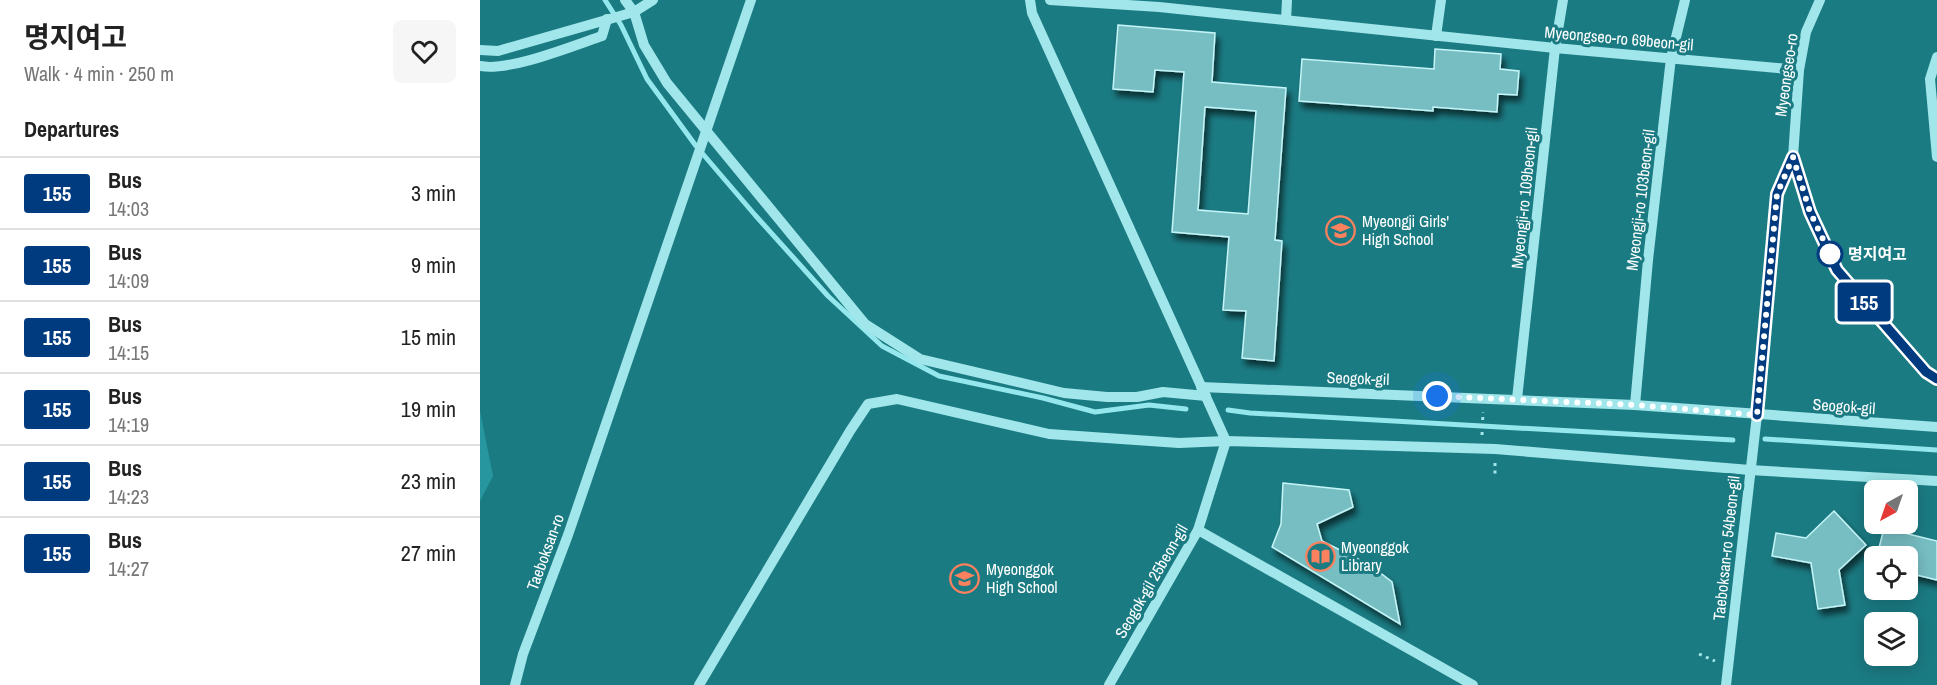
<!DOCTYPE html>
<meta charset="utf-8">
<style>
body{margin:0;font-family:"Archivo Narrow","Noto Sans KR",sans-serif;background:#f6f6f6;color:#222;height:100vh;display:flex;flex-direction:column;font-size:22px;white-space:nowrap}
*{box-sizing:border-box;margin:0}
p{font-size:20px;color:#767676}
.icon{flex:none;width:33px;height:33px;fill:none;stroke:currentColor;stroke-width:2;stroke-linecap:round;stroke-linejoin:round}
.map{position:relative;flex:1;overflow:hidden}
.side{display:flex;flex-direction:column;background:#fff;width:480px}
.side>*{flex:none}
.badge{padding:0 12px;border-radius:4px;font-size:21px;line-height:39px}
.needle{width:39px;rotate:220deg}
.fabs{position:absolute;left:1384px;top:480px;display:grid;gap:12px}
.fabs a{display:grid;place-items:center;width:54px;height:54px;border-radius:9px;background:#fff;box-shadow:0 3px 15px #0003;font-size:30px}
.you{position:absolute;width:30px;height:30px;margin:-15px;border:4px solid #fff;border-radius:50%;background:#1a73e8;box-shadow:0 0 0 9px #1a73e833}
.map>.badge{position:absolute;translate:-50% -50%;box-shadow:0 0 0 3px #fff}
h2{padding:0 24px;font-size:22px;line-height:54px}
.round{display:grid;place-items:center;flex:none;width:63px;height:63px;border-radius:9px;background:#f6f6f6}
.head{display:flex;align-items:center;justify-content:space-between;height:102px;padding:0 24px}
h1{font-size:28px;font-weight:700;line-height:45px}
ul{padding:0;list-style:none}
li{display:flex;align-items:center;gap:18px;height:72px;padding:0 24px;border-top:2px solid #e0e0e0}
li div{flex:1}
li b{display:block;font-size:22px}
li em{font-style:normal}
li .badge{min-width:66px;font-weight:700;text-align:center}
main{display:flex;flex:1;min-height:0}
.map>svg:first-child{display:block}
.green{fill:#27969e}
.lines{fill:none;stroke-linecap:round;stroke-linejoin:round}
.stream{stroke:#94e8ed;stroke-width:5}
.building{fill:#77bec3;stroke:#c5f5f8;stroke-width:1.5;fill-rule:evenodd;filter:url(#shadow)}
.path{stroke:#a1e6ea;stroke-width:3;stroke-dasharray:3 4.5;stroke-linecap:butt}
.minor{stroke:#a1e6ea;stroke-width:10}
.line-casing{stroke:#fff;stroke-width:14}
.line{stroke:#003b80;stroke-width:9}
.walk{stroke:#fff;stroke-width:6;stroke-dasharray:0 10.8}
.stop-dot{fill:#fff;stroke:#003b80;stroke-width:3}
.labels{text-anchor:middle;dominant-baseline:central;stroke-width:6;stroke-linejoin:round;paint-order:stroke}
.street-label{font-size:16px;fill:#fff;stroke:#1b7b83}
.poi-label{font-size:16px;fill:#fff;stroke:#1b7b83;text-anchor:start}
.stop-label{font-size:16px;font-weight:bold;fill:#fff;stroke:#1b7b83;text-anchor:start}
</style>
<main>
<section class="side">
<div class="head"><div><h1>명지여고</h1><p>Walk · 4 min · 250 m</p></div><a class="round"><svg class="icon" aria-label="heart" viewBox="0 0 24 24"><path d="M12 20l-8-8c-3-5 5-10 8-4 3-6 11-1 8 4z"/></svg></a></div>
<h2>Departures</h2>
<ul>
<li><span class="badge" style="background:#003b80;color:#fff">155</span><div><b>Bus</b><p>14:03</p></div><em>3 min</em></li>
<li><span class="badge" style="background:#003b80;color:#fff">155</span><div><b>Bus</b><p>14:09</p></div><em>9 min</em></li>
<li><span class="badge" style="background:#003b80;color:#fff">155</span><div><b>Bus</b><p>14:15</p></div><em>15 min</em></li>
<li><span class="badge" style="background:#003b80;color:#fff">155</span><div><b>Bus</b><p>14:19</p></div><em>19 min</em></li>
<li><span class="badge" style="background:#003b80;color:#fff">155</span><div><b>Bus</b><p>14:23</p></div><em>23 min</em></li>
<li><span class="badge" style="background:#003b80;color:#fff">155</span><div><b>Bus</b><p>14:27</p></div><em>27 min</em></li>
</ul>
</section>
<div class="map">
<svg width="1457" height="685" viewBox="0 0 1457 685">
<defs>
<filter id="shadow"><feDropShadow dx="3.5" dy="6" stdDeviation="3" flood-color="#0009"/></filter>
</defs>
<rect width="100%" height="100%" fill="#1b7b83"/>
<path class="green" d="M0,411l13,65 -13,25z"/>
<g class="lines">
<g class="stream">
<path d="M125,0l16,25 26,54 49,67 59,69 73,81 54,50 57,30 104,22 52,14 54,-7 37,4"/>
<path d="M748,410l22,3 483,27"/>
<path d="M1285,439l172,11"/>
</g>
</g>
<g class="building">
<path d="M638,25l97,8 -3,49 74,6 -11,152 7,1 -8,120 -32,-3 4,-47 -23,-1 6,-73 -57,-5 12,-160 -29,-2 -2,22 -40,-3zM725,107l51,4 -8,103 -50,-4z"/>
<path d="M955,49l66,5 -1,15 19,2 -2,24 -19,-1 -1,18 -64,-5v4l-134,-10 3,-42 132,10z"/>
<path d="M803,483l66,7 4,17 -36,17 5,17 48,24 22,17 8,42 -128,-77 9,-23z"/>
<path d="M1354,511l32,34 -27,25 6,35 -27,4 -7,-46 -39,-7 4,-23 30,5z"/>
<path d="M1404,528l53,13v39l-29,-7v-17h-31z"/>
</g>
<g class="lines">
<g class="path">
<path d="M1002,435l1,-23"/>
<path d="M1015,463v11"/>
<path d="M1219,654l16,7"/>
</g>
<g class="minor">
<path d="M145,0l9,12 19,-12"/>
<path d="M550,0l2,13 194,428 -28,89 -89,155"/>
<path d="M570,0l109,7 396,41 244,22"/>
<path d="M1340,0l-14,32 -7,38 -6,87 17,55 27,58 89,102 11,7"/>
<path d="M806,20l1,-20"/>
<path d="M956,36l5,-36"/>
<path d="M0,50l18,1 136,-39 10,33 23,38 198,241 55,35 144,34 43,4h30l26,-5 43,4"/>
<path d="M1457,57l-7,22 7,78"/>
<path d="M0,66c28,6 93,-20 122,-30l5,-17"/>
<path d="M721,387l434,18 302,22"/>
<path d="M1037,399l38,-351 8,-48"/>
<path d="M1155,405l13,-145 23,-202 14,-58"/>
<path d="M718,530l275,155"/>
<path d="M35,685l8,-31 45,-119 183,-535"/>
<path d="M219,685l151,-254 18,-27 29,-5 152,35 130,9 47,-2 269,8 255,21 187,11"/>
<path d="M1246,685l31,-270 20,-221 16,-37"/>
</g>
</g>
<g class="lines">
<defs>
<path id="line" d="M1277,415l20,-221 16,-37 17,55 27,58 89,102 11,7"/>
</defs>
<use href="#line" class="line-casing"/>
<use href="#line" class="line"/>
<path class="walk" d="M957,396l198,9 122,10 20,-221 16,-37 17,55 20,42"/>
</g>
<defs>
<symbol id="school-ring" viewBox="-11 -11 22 22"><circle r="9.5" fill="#1b7b83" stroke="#fc815e" stroke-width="1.5"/><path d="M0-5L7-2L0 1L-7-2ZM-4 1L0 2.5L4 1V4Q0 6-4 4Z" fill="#fc815e"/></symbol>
<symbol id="library-ring" viewBox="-11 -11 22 22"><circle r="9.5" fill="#1b7b83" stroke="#fc815e" stroke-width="1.5"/><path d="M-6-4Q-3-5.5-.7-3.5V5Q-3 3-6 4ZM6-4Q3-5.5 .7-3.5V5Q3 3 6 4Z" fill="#fc815e"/></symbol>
</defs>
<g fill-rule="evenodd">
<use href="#school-ring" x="844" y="214" width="33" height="33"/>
<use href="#library-ring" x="824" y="540" width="33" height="33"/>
<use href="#school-ring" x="468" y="562" width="33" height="33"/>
</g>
<circle class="stop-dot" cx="1350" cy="254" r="12"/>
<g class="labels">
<g class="street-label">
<text transform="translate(1139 38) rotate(5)">Myeongseo-ro 69beon-gil</text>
<text transform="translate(1306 75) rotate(-82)">Myeongseo-ro</text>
<text transform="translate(1044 198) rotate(-84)">Myeongji-ro 109beon-gil</text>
<text transform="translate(1160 200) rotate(-83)">Myeongji-ro 103beon-gil</text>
<text transform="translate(878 378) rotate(2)">Seogok-gil</text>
<text transform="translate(1364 406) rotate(4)">Seogok-gil</text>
<text transform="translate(1246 548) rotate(-84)">Taeboksan-ro 54beon-gil</text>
<text transform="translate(65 552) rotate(-70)">Taeboksan-ro</text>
<text transform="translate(671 581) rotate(-60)">Seogok-gil 25beon-gil</text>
</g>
<g class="poi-label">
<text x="882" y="221">Myeongji Girls'<tspan x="882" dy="18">High School</tspan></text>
<text x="861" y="547">Myeonggok<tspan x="861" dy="18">Library</tspan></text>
<text x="506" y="569">Myeonggok<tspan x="506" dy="18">High School</tspan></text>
</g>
<g class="stop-label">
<text x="1368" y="254">명지여고</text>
</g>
</g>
</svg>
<div class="fabs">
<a><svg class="needle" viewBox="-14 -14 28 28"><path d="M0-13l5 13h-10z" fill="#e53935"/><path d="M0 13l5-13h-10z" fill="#767676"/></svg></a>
<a><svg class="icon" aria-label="locate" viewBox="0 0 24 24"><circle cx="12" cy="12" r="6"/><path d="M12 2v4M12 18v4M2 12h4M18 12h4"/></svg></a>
<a><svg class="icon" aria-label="layers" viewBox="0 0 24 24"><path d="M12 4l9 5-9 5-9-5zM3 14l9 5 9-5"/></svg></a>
</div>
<div class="you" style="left:957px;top:396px"></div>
<b class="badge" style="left:1384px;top:302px;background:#003b80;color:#fff">155</b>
</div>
</main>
